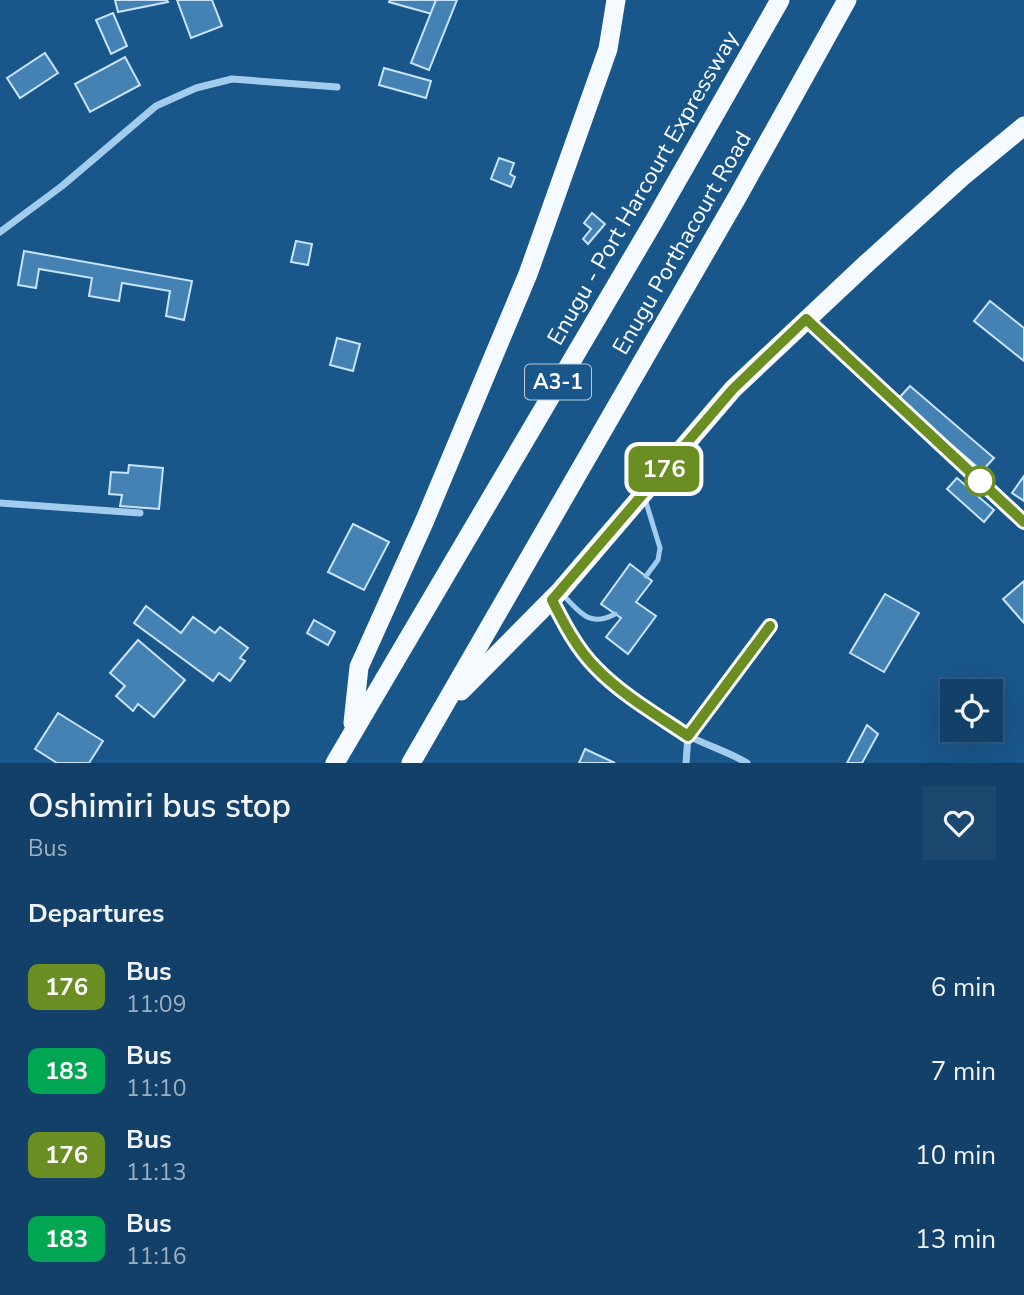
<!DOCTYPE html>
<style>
body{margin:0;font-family:"Nunito Sans",sans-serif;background:#1c476e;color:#f1f3f6;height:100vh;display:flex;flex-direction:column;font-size:26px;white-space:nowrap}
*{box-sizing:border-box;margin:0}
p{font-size:23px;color:#9dafc0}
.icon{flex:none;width:38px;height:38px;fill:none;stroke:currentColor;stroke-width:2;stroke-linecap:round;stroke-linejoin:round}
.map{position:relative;height:763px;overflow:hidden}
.details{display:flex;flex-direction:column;background:#134068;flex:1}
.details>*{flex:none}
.badge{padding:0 14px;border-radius:10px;font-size:24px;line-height:46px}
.fabs{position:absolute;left:940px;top:679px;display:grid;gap:14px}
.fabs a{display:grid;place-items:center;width:63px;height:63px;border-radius:0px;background:#134068;box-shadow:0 7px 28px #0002,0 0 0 2px #32597c;font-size:35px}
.map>.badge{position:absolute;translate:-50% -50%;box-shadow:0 0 0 4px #fff}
h2{padding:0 28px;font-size:26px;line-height:63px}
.round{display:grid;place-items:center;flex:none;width:74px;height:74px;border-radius:0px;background:#1c476e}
.head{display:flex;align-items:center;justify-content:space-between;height:119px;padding:0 28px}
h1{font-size:33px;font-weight:600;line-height:52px}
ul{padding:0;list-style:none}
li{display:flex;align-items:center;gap:21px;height:84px;padding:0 28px}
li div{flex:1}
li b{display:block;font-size:26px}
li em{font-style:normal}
li .badge{min-width:77px;font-weight:700;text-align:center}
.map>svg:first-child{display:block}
.building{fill:#4582b4;stroke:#c8e4fa;stroke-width:2}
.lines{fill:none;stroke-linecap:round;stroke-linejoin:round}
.service{stroke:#a2ccee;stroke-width:5}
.minor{stroke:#a2ccee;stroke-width:7}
.trunk{stroke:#f4faff;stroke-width:19}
.line-casing{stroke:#fff;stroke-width:16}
.line{stroke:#6b8e23;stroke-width:10}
.stop-dot{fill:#fff;stroke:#6b8e23;stroke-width:3.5}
.labels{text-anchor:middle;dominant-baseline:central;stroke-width:7;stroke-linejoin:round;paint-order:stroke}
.shield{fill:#19568a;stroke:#baccdc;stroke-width:2}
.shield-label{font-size:21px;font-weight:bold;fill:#fff}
.street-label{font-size:23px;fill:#fff;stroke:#19568a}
</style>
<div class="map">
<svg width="1024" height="763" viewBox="0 0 1024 763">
<rect width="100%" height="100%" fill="#19568a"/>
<g class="building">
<path d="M115,0h52l1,2 -50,10z"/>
<path d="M177,0h35l10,26 -31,12z"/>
<path d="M390,0h46l-4,14 -43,-12z"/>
<path d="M436,0h21l-28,70 -18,-7z"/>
<path d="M113,13l14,33 -16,8 -15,-34z"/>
<path d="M45,53l13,20 -38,25 -13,-20z"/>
<path d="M125,57l15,28 -50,27 -15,-28z"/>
<path d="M384,68l47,13 -5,17 -47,-13z"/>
<path d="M499,158l15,5 -4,11 5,3 -4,10 -20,-8z"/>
<path d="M592,213l13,11 -17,20 -5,-5 8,-10 -7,-6z"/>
<path d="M296,241l16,3 -4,21 -17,-3z"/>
<path d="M24,251l168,30 -8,39 -18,-4 4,-25 -48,-8 -3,18 -30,-5 3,-18 -53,-9 -3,19 -18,-3z"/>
<path d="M990,301l34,27v33l-50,-40z"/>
<path d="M337,338l23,6 -7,27 -23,-6z"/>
<path d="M910,386l84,72 -12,13 -84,-72z"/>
<path d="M129,465l34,3 -4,41 -39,-3 2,-11 -13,-1 2,-22 17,1z"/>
<path d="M1024,476v25l-12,-8z"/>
<path d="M957,478l37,32 -10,12 -37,-33z"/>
<path d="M353,524l36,18 -25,48 -36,-18z"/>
<path d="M630,564l22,17 -16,21 20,14 -28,38 -22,-17 15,-19 -20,-14z"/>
<path d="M1024,581v42l-21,-24z"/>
<path d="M885,594l34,19 -35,59 -34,-19z"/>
<path d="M146,606l35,27 12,-16 22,16 5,-6 28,21 -8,10 5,3 -15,20 -11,-8 -6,8 -79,-58z"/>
<path d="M314,620l21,12 -7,13 -21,-12z"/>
<path d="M138,640l47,40 -31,37 -16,-13 -5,7 -17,-15 9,-10 -15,-13z"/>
<path d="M58,713l45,28 -14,22h-32l-22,-14z"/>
<path d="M867,725l11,9 -16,29h-15z"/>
<path d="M585,749l30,14h-36z"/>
</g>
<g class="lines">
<g class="service">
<path d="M645,499l15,49 -2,12 -12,16"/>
<path d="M563,595c17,17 26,33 52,19"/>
<path d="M688,736l82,-110"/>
</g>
<g class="minor">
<path d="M0,232l62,-46 94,-80 40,-18 36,-9 105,8"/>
<path d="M809,322l215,200"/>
<path d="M0,503l140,10"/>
<path d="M553,602c29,58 78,104 136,134 19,10 40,16 58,27"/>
<path d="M686,763l2,-27"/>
</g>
<g class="trunk">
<path d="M461,691l99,-100 173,-202 133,-125 96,-87 62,-51"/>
<path d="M353,723l6,-56 66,-147 103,-246 80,-225 8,-49"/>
<path d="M335,763l319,-542 126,-221"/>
<path d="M411,763l328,-569 108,-194"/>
</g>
</g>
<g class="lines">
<defs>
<path id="line" d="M770,626l-82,110c-31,-21 -66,-41 -92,-68 -19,-19 -32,-44 -44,-68l181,-211 73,-70 218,203"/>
</defs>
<use href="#line" class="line-casing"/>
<use href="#line" class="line"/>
</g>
<circle class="stop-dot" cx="980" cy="481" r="14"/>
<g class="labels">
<rect class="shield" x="525" y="364.5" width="66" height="35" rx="5"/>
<g class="shield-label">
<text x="558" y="382">A3-1</text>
</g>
<g class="street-label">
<text transform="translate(643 188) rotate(-60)">Enugu - Port Harcourt Expressway</text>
<text transform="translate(682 243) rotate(-60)">Enugu Porthacourt Road</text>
</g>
</g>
</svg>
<div class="fabs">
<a><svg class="icon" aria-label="locate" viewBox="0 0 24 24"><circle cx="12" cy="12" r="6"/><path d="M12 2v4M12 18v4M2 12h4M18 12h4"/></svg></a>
</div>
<b class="badge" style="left:664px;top:469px;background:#6b8e23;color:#fff">176</b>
</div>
<section class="details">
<div class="head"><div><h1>Oshimiri bus stop</h1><p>Bus</p></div><a class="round"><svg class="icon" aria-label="heart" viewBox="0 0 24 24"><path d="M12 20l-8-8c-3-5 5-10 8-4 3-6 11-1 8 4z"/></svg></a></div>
<h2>Departures</h2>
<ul>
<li><span class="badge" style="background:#6b8e23;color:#fff">176</span><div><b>Bus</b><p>11:09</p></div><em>6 min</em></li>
<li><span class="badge" style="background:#00a651;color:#fff">183</span><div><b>Bus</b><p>11:10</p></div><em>7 min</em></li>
<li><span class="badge" style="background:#6b8e23;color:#fff">176</span><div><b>Bus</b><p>11:13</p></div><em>10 min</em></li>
<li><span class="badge" style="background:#00a651;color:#fff">183</span><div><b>Bus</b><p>11:16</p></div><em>13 min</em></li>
</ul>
</section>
